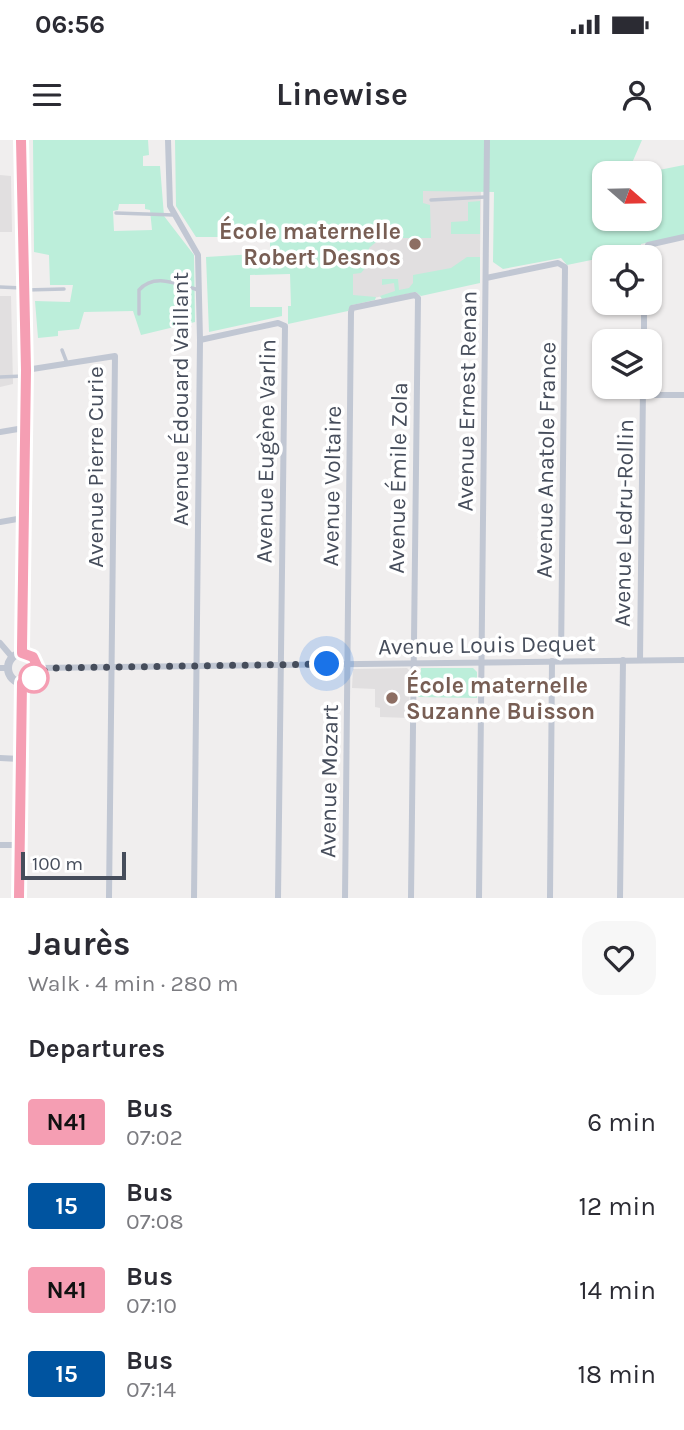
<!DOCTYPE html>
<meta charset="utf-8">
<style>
body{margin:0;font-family:Karla,sans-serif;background:#f7f7f7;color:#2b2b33;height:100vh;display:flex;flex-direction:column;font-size:26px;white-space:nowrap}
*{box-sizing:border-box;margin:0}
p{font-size:23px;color:#7c7c81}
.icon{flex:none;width:38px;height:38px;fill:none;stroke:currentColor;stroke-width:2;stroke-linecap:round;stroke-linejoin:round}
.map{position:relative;height:758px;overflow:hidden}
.sheet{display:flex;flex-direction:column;background:#fff;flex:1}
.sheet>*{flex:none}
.badge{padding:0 14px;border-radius:5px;font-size:24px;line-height:46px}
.needle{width:46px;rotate:110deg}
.fabs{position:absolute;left:592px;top:21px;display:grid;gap:14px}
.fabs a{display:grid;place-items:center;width:70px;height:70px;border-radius:14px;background:#fff;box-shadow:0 2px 5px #0004;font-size:35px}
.scale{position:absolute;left:21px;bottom:18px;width:105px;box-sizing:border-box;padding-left:7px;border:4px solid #464d5b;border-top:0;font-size:19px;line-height:24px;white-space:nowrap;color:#464d5b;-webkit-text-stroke:5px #fff;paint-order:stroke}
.you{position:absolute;width:35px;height:35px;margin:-18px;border:5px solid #fff;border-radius:50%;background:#1a73e8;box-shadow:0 0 0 10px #1a73e833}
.map>.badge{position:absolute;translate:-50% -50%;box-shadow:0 0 0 4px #fff}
h2{padding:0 28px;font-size:26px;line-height:63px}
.round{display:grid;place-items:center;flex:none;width:74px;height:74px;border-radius:21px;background:#f7f7f7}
.overview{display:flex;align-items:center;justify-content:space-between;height:119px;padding:0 28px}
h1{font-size:33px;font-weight:700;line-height:52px}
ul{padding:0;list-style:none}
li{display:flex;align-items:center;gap:21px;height:84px;padding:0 28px}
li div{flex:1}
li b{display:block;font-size:26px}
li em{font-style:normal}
li .badge{min-width:77px;font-weight:700;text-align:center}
.status{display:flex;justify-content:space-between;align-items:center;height:49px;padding:0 35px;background:#fff;direction:ltr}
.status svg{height:19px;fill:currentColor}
header{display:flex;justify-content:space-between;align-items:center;height:91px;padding:0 28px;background:#fff;font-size:32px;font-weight:700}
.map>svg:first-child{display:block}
.education{fill:#e1dfe0}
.green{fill:#bceeda;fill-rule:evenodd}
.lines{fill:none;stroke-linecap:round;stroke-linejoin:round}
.service{stroke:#c1c7d3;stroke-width:3.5}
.minor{stroke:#c1c7d3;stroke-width:6}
.tertiary{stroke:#c1c7d3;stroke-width:8}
.line-casing{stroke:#fff;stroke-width:16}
.line{stroke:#f59eb3;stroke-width:10}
.walk{stroke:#464d5b;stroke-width:7;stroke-dasharray:0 12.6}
.education-dot{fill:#8d6e63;stroke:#fff;stroke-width:2.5}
.stop-dot{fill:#fff;stroke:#f59eb3;stroke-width:3.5}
.labels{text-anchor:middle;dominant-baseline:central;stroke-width:7;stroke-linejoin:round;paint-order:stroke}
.education-label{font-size:23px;font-weight:bold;fill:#785e54;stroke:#fff;text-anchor:end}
.street-label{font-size:23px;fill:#464d5b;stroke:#fff}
</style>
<div class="status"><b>06:56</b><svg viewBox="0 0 49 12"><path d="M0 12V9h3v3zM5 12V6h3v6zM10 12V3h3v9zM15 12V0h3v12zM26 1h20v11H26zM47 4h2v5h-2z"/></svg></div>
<header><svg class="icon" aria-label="menu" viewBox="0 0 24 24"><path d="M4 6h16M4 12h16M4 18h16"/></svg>Linewise<svg class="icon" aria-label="person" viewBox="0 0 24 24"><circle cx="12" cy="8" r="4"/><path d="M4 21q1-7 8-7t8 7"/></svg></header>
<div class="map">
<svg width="684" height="758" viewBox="0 0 684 758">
<rect width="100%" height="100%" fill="#f0eeee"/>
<g class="education">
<path d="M0,35l11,1 1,56h-12z"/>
<path d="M419,50h62l-1,67 -11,1v19l-118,26 -1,-64z"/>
<path d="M0,156h11l2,88 -13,3z"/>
<path d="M407,528l3,3 -1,47 -29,-1v-9l-5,-1v-18l-23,-1 1,-19z"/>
</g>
<g class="green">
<path d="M33,0h115l1,15 -6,1v10h17l4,50 30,39 1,67 -54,13 -8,-24 -49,1 -5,17 -21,2v5l-20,2 -3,-37 35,1 3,-17h-23l-1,-30 -15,-3zM119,64h26v5l5,1 2,20 -38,1 -1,-20 5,-1z"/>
<path d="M175,0h467l-10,23 10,5 2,5 40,-8v70l-43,9 -1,6 -73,15 -6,-7 -58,11 -10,-7 1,-70 -71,-1v12l7,2 1,33h-50l-12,10 -2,18 -6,7 -8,1v21l23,2 -1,3 -23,5 -4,6 -60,13v-18h3l-1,-32 -40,1v32h32v9l-73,16 -3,-75 64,-4v-16h-74l-20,-31zM604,33h45v46h-45z"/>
<path d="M480,61v33h-29v-12l17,-1v-19z"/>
<path d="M467,117h13v26l-59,13 -5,-4 -34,7 -2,-3 15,-5 -1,-8 -12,2v-6h16l1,11 10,-2 4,-5v-8l38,-7z"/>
<path d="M421,528h52l4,4v26l-59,-1z"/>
</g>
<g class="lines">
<g class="service">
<path d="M431,60l54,-3"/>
<path d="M116,73l58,2"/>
<path d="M0,147l22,1"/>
<path d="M26,150l38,-1"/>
<path d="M139,174v-24c16,-18 39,-5 60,0"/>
<path d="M62,210l5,13"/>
<path d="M0,237l24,-1"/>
</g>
<g class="minor">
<path d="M168,0l2,66 28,49 2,85 -6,558"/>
<path d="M645,117l3,-12 36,-8"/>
<path d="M486,138l72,-15 7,4 -4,394"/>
<path d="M200,200l78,-17 7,3 -7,572"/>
<path d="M644,201v-38"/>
<path d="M26,230l89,-14 -6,542"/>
<path d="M643,255h41"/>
<path d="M0,292l24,-4"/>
<path d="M0,382l23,-4"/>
<path d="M0,503l12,14"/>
<path d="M640,520l3,-273"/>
<path d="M0,528h7"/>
<path d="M38,528l646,-8"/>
<path d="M0,618l20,1"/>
<path d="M0,705h20"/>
<path d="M345,758l6,-586 1,-4 63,-13 3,3 -7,600"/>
<path d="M479,758l8,-758"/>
<path d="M550,758l2,-237"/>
<path d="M620,758l3,-238"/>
</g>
<g class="tertiary">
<path d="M21,0l5,230 -4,283"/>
<circle cx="23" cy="528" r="15"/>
<path d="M19,758l3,-215"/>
</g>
</g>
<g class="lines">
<defs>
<path id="line" d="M19,758l3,-215 9,-2 7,-13 -5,-11 -11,-4v-5l4,-278 -5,-230"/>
</defs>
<use href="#line" class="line-casing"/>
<use href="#line" class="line"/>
<path class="walk" d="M34,538l15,-10 278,-4"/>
</g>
<g class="education-dot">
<circle cx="415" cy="104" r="7"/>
<circle cx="392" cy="558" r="7"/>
</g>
<circle class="stop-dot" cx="34" cy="538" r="14"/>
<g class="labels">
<g class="education-label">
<text x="401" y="91">École maternelle<tspan x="401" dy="26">Robert Desnos</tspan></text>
<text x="406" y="545" text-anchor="start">École maternelle<tspan x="406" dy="26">Suzanne Buisson</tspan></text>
</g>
<g class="street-label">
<text transform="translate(180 259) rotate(-90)">Avenue Édouard Vaillant</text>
<text transform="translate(467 261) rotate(-89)">Avenue Ernest Renan</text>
<text transform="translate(266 311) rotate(-89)">Avenue Eugène Varlin</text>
<text transform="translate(546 320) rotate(-89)">Avenue Anatole France</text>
<text transform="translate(95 327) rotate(-90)">Avenue Pierre Curie</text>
<text transform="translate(398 338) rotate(-89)">Avenue Émile Zola</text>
<text transform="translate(332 346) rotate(-89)">Avenue Voltaire</text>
<text transform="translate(624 383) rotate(-89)">Avenue Ledru-Rollin</text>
<text transform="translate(487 505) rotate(-1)">Avenue Louis Dequet</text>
<text transform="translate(329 641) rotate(-89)">Avenue Mozart</text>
</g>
</g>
</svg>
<div class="fabs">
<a><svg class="needle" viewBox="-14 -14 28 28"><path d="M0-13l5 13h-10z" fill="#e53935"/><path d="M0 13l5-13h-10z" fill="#7c7c81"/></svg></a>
<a><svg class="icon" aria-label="locate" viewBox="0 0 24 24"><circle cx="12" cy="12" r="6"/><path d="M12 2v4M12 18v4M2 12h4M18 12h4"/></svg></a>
<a><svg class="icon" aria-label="layers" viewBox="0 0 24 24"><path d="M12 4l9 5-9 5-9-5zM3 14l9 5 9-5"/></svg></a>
</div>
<div class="scale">100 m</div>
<div class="you" style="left:327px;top:524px"></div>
</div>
<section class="sheet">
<div class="overview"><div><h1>Jaurès</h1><p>Walk · 4 min · 280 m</p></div><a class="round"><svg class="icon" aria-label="heart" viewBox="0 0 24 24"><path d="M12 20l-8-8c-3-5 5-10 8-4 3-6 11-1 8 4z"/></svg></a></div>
<h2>Departures</h2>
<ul>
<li><span class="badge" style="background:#f59eb3;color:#111">N41</span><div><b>Bus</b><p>07:02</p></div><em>6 min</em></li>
<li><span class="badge" style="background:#0054a0;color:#fff">15</span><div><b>Bus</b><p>07:08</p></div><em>12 min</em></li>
<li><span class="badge" style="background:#f59eb3;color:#111">N41</span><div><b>Bus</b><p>07:10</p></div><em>14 min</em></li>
<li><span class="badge" style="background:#0054a0;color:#fff">15</span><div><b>Bus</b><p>07:14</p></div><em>18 min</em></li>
</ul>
</section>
